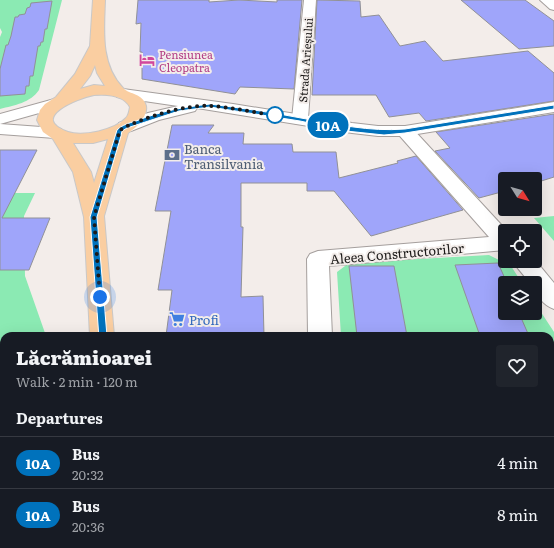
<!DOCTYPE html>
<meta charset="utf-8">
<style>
body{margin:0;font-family:Literata,serif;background:#20242c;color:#f1f3f6;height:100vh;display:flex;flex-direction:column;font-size:15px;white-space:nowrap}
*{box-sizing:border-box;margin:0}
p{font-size:13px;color:#9ea1a6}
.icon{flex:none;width:22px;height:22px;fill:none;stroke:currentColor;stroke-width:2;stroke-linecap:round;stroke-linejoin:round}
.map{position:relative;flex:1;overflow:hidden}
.drawer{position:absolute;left:0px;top:332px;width:554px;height:216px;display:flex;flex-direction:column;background:#171b24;border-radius:12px 12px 0 0;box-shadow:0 4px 16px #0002}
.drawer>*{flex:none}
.badge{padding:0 8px;border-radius:13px;font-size:14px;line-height:26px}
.needle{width:26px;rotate:127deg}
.controls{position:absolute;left:498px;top:172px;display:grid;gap:8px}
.controls a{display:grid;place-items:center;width:44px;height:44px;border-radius:4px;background:#171b24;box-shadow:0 4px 16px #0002;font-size:20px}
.you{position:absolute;width:20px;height:20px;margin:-10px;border:3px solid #fff;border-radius:50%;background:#1a73e8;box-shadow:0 0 0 6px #1a73e833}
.map>.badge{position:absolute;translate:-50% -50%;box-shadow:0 0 0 2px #fff}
h2{padding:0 16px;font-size:15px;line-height:36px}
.round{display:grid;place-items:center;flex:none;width:42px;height:42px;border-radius:4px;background:#20242c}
.summary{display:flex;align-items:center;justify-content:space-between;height:68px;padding:0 16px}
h1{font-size:19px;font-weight:800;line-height:30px}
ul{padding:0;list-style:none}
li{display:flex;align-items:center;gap:12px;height:52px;padding:0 16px;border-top:1px solid #363941}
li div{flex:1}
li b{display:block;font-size:15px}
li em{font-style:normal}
li .badge{min-width:44px;font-weight:700;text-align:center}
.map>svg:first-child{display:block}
.green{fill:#8beab3}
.building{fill:#9fa5fa;stroke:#919196}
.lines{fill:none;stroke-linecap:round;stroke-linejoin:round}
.minor-casing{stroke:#a59f9d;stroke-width:2}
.tertiary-casing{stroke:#a59f9d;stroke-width:2}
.primary-casing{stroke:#c9c8c8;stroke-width:2}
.minor{fill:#fff;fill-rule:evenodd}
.tertiary{fill:#fff;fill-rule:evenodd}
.primary{fill:#facea1;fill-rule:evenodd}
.line{fill:#0072bc;stroke:#fff}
.walk{stroke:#1c1a19;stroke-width:4;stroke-dasharray:0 7.2}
.stop-dot{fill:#fff;stroke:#0072bc;stroke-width:2}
.labels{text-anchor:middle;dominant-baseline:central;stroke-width:4;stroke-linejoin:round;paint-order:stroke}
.far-hotel-label{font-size:11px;fill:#b23c85;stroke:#f3edea;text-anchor:start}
.far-street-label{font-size:11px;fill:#1c1a19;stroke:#f3edea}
.service-label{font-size:13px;fill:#4e5e75;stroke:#f3edea;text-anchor:start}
.street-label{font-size:13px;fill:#1c1a19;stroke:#f3edea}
.shop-label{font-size:13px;fill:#366cbe;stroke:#f3edea;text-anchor:start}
</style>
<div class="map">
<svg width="554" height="548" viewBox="0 0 554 548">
<rect width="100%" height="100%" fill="#f3edea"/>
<g class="green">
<path d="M0,0h62l-23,90c-9,13 -24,15 -39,19v-72l2,-5 -2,-4z"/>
<path d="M0,193h35l-11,23 1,60 20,57 -1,3h-40v208h11l-1,4h-14z"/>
<path d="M554,216v25l-20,-23z"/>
<path d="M489,255l22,11 11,17h-17v30h30v-10l19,29v216h-201v-4h197v-208h-209l-4,-64 12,-9z"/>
</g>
<g class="building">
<path d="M138,0h71v2l30,-2 38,2v-2h25l-8,89 -54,-2 -5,7 -93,-15v-27h-2l1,-29 -5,1z"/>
<path d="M317,0l43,1 1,16 18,-2 21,31 25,-5 18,20 85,-10 26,22v28l-128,20 -7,-8 -30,4 -13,-22h-64z"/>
<path d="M461,0h64l29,21v25l-35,3z"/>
<path d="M52,1l-5,28h-2l-2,13h-2l-1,4h-2l-5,30h-3l-1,10h-3l-1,8 -25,2v-27l6,-24h2l3,-9 4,-19h3l1,-2 6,-1 2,-6 3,-1 1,-4z"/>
<path d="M554,114v63l-19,6v-4h-30v12l-26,7 -44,-47 15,-3 -14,-16z"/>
<path d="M172,125h42l-6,8h36l-1,11h49l1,8h43l3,26 59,-15 -1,-2 19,-5 47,54 -92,26 -37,-45h-27v-8h-66v44h2l-2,70 22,-1 1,40h-98l6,-46h-14l13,-79h-16z"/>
<path d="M0,150h37l-35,68h48l-21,52h-29z"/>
<path d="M498,263l9,20h-2v30h14l10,23h-49l-25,-71z"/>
<path d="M349,266h45l13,70h-50z"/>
</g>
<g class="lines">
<defs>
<g id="minor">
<path d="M304,0h12l-8,119 -2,4 -6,1 -6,-1 -2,-4z"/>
<path d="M540,0h14v10l-4,-1z"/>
<path d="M405,126l6,1 96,104h-2v19l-176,16 3,70h-24l-1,-77 3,-5 8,-3 171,-14 -90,-102 -2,-4 2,-4z"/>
<path d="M535,260l19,23v26c-11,-4 -19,-14 -19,-26h-5l-18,-22z"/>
<rect x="291" y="544" width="32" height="4"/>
</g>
<g id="tertiary">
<path d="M123,89l110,15 119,19 26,3h27l149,-24v10l-149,24h-27l-26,-3 -155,-25 -2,3 -36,9 -28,11 -6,1 -6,-1 -2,-4 2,-4 29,-10 30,-7 -61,-9 -2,-3 2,-3z"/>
<path d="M58,98l6,2 2,3 -2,3 -64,18 55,4 6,1 3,4 -3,4 -6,1 -55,-4v-20z"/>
</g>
<g id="primary">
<path d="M93,0h12c-1,30 -5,64 18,88 7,7 20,5 23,18 2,11 -10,22 -18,27l-24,83 10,120h-24l-6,-119 -11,-45 -20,-33 -10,-7 -6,-12 3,-10 5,-6 11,-7 19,-23 15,-28zM95,65l2,8 8,13 -11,-1 -14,4 10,-13zM94,95c12,-1 30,0 36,12 -1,4 -1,8 -4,11 -11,12 -43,19 -58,14 -40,-14 10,-34 26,-37zM108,139l-14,44 -3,-11 -18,-29h20z"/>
<path d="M73,544h32l-1,4h-32z"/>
</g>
</defs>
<use href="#minor" class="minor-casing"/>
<use href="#tertiary" class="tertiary-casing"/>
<use href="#primary" class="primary-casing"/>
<use href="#minor" class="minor"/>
<use href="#tertiary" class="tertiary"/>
<use href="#primary" class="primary"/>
</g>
<path class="line" d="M210,104c30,4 61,8 91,14 35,6 68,14 104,11l149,-24v4l-149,24 -21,2 -38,-4 -46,-10 -90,-14 -31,4 -52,17 -5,3 -1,5 -24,81 10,119 -2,2h-6l-9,-121 27,-87c5,-5 12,-7 19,-9 25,-10 48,-14 74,-17z"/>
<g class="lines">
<path class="walk" d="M100,297l-6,-80 26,-87c20,-12 67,-26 91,-24 21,1 43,7 64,9"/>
</g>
<defs>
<symbol id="hotel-bare" viewBox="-9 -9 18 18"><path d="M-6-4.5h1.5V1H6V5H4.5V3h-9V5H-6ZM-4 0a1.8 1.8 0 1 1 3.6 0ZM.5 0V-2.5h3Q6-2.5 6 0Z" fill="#d1479c" stroke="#f3edea" stroke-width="2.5" paint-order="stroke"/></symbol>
<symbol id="bank-bare" viewBox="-9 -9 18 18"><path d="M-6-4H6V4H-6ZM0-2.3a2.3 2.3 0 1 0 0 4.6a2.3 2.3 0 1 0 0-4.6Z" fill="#5c6f8a" stroke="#f3edea" stroke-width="2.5" paint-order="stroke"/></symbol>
<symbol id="supermarket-bare" viewBox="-9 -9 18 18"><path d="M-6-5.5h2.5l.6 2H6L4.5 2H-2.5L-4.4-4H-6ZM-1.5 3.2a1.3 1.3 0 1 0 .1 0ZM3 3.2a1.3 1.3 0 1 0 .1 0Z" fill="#3f7fe0" stroke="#f3edea" stroke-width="2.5" paint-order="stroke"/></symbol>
</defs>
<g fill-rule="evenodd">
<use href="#hotel-bare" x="136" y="49" width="22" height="22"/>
<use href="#bank-bare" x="161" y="144" width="22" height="22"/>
<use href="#supermarket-bare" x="166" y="308" width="22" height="22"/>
</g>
<circle class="stop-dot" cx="275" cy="115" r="8"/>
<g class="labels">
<g class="far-hotel-label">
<text x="159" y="54">Pensiunea<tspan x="159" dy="13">Cleopatra</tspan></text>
</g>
<g class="far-street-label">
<text transform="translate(305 60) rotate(-86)">Strada Arieșului</text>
</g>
<g class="service-label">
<text x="184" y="148">Banca<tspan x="184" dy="15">Transilvania</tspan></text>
</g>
<g class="street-label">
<text transform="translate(397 253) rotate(-5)">Aleea Constructorilor</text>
</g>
<g class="shop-label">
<text x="189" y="319">Profi</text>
</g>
</g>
</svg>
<div class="controls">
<a><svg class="needle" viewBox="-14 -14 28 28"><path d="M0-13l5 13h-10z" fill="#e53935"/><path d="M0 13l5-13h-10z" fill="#9ea1a6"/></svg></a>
<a><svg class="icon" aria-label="locate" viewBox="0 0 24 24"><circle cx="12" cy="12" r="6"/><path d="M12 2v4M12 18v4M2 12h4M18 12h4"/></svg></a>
<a><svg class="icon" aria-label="layers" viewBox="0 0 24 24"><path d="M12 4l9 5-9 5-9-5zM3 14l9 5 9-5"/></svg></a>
</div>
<div class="you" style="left:100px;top:297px"></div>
<b class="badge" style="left:328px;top:125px;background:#0072bc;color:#fff">10A</b>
<section class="drawer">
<div class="summary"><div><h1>Lăcrămioarei</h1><p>Walk · 2 min · 120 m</p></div><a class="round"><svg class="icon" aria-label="heart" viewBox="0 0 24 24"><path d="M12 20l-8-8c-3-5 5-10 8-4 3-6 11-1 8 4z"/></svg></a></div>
<h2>Departures</h2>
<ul>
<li><span class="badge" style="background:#0072bc;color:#fff">10A</span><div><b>Bus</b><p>20:32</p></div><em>4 min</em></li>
<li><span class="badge" style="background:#0072bc;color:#fff">10A</span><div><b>Bus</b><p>20:36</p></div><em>8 min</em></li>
</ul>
</section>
</div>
